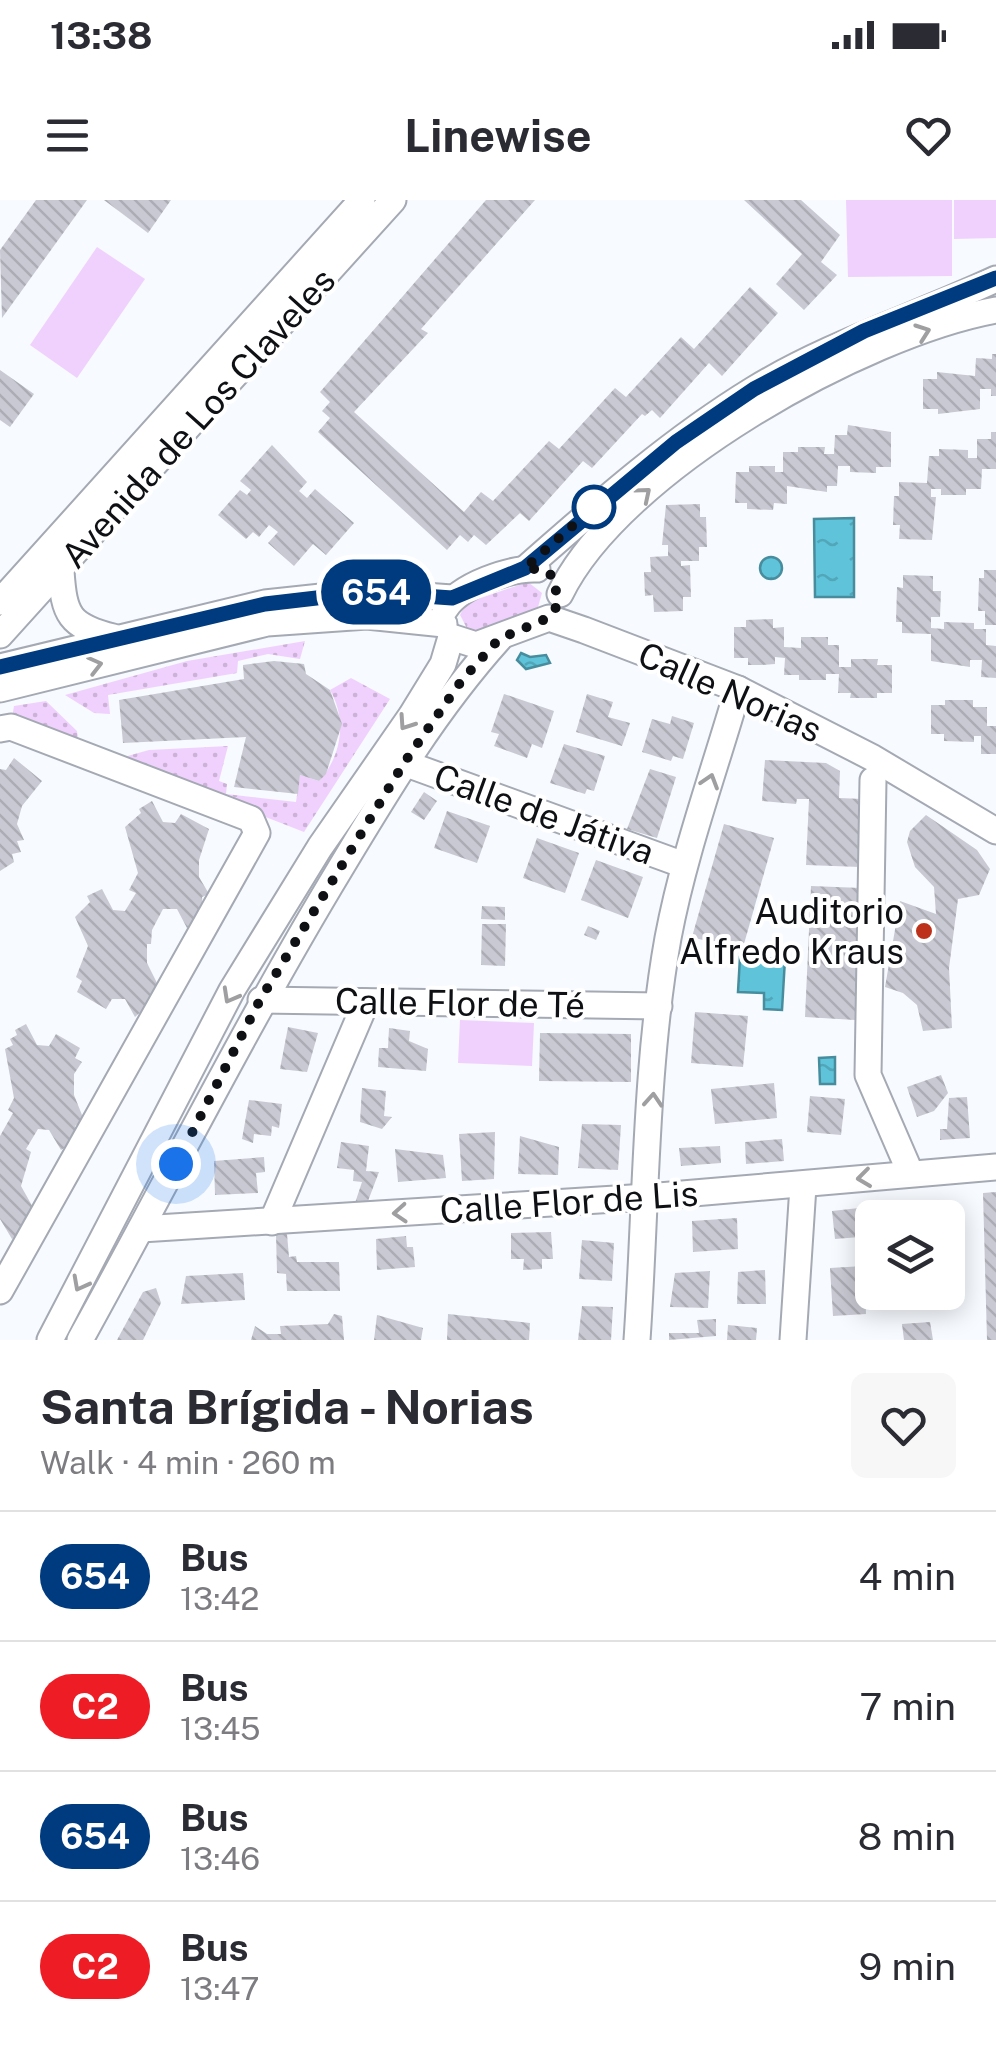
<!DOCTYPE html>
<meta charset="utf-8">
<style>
body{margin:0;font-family:"Public Sans",sans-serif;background:#f7f7f7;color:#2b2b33;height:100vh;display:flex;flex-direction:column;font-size:38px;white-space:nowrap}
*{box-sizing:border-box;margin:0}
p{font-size:32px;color:#7c7c81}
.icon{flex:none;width:55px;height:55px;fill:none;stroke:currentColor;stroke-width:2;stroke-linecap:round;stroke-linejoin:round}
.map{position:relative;height:1140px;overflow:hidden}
.details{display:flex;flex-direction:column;background:#fff;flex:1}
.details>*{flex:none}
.badge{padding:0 20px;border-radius:32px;font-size:35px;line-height:65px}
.fabs{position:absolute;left:855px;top:1000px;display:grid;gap:20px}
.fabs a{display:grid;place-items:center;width:110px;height:110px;border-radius:15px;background:#fff;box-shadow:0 5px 25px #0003;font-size:50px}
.you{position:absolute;width:50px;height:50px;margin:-25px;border:8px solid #fff;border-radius:50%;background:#1a73e8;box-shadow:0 0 0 15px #1a73e833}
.map>.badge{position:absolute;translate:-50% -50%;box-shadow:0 0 0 5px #fff}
.round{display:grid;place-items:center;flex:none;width:105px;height:105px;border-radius:15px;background:#f7f7f7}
.overview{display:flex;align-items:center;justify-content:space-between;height:170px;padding:0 40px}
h1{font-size:48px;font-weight:700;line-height:75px}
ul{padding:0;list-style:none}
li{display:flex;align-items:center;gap:30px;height:130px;padding:0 40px;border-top:2px solid #e1e1e2}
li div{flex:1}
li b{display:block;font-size:38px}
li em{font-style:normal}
li .badge{min-width:110px;font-weight:700;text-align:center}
.status{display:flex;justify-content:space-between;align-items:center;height:70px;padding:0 50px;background:#fff;direction:ltr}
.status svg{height:28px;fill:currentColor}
header{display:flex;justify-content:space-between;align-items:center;height:130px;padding:0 40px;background:#fff;font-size:45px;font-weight:700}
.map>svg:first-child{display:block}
.green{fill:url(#green-dots)}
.pitch{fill:#f0d1fd}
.water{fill:url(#water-ripples);stroke:#478d9e;stroke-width:2.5}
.building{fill:url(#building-back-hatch)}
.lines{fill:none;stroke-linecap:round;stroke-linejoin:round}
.minor-casing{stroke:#a4a9b3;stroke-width:29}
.minor{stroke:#fff;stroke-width:25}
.oneway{stroke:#9f9fa1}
.line-casing{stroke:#fff;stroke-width:22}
.line{stroke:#003b80;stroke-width:15}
.walk{stroke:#0e1013;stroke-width:10;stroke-dasharray:0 18}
.stop-dot{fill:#fff;stroke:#003b80;stroke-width:5}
.poi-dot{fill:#bd311b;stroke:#fff;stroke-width:4}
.labels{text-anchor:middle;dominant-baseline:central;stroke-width:8;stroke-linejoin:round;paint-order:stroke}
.street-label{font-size:35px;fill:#0e1013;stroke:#fff}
.poi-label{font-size:35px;fill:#0e1013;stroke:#fff;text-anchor:end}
</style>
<div class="status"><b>13:38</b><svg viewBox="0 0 49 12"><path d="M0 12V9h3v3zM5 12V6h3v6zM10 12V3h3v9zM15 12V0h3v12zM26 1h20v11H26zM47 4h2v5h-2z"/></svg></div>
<header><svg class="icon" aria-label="menu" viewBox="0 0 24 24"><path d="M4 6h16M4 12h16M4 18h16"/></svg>Linewise<svg class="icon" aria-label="heart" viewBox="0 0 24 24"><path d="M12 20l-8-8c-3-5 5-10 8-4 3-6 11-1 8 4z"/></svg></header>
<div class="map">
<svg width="996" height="1140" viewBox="0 0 996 1140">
<defs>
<pattern id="green-dots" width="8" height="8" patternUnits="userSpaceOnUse" patternTransform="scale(2.5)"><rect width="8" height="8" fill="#f0d1fd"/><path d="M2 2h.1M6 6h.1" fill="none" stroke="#cdb2d8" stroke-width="1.8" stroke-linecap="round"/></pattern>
<pattern id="water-ripples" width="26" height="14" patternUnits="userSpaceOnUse" patternTransform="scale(2.5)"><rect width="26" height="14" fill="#5fc3d9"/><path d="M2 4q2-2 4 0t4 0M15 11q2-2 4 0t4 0" fill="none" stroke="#51a6b9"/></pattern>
<pattern id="building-back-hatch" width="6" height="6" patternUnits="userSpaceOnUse" patternTransform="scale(2.5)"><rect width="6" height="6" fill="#c9c9d3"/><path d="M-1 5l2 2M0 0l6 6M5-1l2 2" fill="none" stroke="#abacb4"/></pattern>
</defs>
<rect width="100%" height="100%" fill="#f7fafe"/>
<g class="green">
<path d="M528,382l14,11 -4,14c-11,5 -61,30 -70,23 -1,-1 -7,-14 -8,-15l6,-12z"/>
<path d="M305,441l-5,18 -32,-5 -30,7 -1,12 -129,22 2,19 -16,-1 -29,-18 122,-34z"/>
<path d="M351,478l39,21 -86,133 -292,-114 2,-12 32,-5 31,30 1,8 46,18 25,-7 79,-4 -9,35 8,3 -1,10 70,8 4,-27 19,6c23,-25 28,-62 11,-91z"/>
</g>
<g class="pitch">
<path d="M846,0h106v76l-104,1z"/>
<path d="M954,0h42v38l-42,1z"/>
<path d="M97,47l48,32 -68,99 -47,-33z"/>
<path d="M460,820l74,3 -2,43 -74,-3z"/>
</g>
<g class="water">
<path d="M854,318v79h-39l-1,-78z"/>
<circle cx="771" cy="368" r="11"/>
<path d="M521,453l9,4 16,-2 4,8 -24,6 -9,-9z"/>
<path d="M740,757l45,2 -3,51 -18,-1v-16l-26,-1z"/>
<path d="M835,857v27h-15l-1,-26z"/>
</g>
<g class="building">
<path d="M36,0h51l-85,118 -2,-68z"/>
<path d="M104,0h67l-23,33z"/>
<path d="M486,0h49l-114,129 7,4 -74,79 110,100 17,-20 12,9 56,-60 10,8 56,-61 11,9 55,-60 13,12 56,-62 28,26 -56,63 -13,-13 -49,55 -8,-8 -7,6 -3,-2 -50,54 -9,-7 -54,60 -9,-8 -34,32 -12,-10 -6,7 -8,-7 -13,15 -129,-118 12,-14 -8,-7 8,-9 -10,-10z"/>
<path d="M744,0h57l39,35 -19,27 16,13 -33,35 -28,-26 26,-30z"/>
<path d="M992,154h4v42h-5v-7h-11v20l-42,5v-5h-15v-30h14v-7l38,4 1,-18 16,1z"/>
<path d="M0,170l34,24 -24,33 -10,-7z"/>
<path d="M848,225l43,7v35h-15v6l-26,-1v-6h-12l-1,20h-10v6l-40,-6v18l-13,-1 -1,7 -26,-1v-6h-12l1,-31h13v-6h26v6h8v-20h15v-5h27l-1,7h10l1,-19h12z"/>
<path d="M991,232h5v37h-14l-1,20h-15v6h-25v-6h-10v8h5l-4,43 -33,-1 1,-14h-7l1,-29h5v-14l28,1 2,-27h10v-7l29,1v8h9v-19h14z"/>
<path d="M272,245l35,37 -8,9 8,7 8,-9 39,34 -28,32 -13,-11 -19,22 -26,-23 10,-11 -9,-7 -10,12 -6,-5 -7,7 -28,-24 22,-25 7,5 4,-5 -11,-9z"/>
<path d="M700,304v13h6l1,30h-8v14h-18v5l9,-1 1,32h-8v14l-29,1 -1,-17 -8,1 -1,-24h7l-1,-15 18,-1v-11h-6l4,-40z"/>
<path d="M984,370h12v55h-11v-14h-7l1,-33h5z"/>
<path d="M903,375l30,1v15h8l-1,26h-9v11l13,1v-7l30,1v6h12v16l10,1v32l-15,-1 1,-17h-12v7l-39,-6v-27l-29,-1v-11h-6l1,-35 6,1z"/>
<path d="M773,419v9l11,-1v20l17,1v-11h27v8h11v22h12v-8h27l-1,6h15v28h-15v5h-27l1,-5h-13l1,-19h-13v6h-27v-5h-15l1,-17 -10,-1v7l-14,1h-13v-7h-14v-31h12v-7z"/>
<path d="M274,461l30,3 2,10 24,16 12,34 -16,50 -7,7 -19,-6 -2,19 -64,-7 12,-50 -123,6 -4,-43 125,-21 -1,-14z"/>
<path d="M504,494l50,17 -12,37 -10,-4 -5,14 -33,-12 5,-12 -8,-2z"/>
<path d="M587,494l26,8 -5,15 22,6 -8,23 -46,-14z"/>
<path d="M945,500h28v7h14v19h9v28h-15v-18h-7v6l-30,-1v-7h-13v-29h14z"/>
<path d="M672,516l22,7 -11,36 -10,-3 -2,5 -29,-9 10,-33 18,5z"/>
<path d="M564,544l41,12 -11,35 -7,-2 -2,5 -35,-11z"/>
<path d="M14,558l28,23 -20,25 -5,18 7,16 -7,1 4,11 -9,2 2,8 -14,9v-102l6,1z"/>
<path d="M765,560l61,3 14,8 -1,27 24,1 -3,68 -54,-2 3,-66h-12l-1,5 -34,-3z"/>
<path d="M650,569l26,8 -19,61 -30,-9z"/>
<path d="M424,592l13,9 -13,19 -13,-8z"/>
<path d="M152,601l11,21 12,1 6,-9 28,15 -10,31v17l10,17 -7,3 1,14 -8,5 3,6 -11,6 -10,-19h-14l-11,21 -1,14h-4v19l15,30 -27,24 -10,-18h-13l-6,10 -29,-17 5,-11 -6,-4 12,-31 -13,-29 15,-15 -3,-6 15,-7 11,21 12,1 11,-18 -7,-3 9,-17 -13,-46 16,-14 -2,-4z"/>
<path d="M447,611l43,15 -13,37 -43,-15z"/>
<path d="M926,615l51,35 13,19 -11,26 -21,4 -9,69 3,60 -29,3 -6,-26 -14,-12 -18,-6 15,-86 36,13 -2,-27 -19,-20 -8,-25 3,-11z"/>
<path d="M724,624l50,14 -32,113 -50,-14z"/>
<path d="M537,638l42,15 -14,40 -42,-15z"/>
<path d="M596,660l47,17 -15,41 -47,-18z"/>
<path d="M811,686l50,2 -6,132 -50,-3z"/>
<path d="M482,706l23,1v13l-24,-1z"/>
<path d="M482,724h24l-1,42 -24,-1z"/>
<path d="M588,726l12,5 -4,9 -12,-5z"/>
<path d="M695,812l53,4 -5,51 -52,-4z"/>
<path d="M26,824l11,21 12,1 7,-12 24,14 -5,10 7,4 -8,12v21l10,25 -9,6 4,6 -8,5 3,5 -13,8 -12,-20 -11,-1 -12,20 5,3 -10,34 14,25 -7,4 4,6 -6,10 -14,8 -12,-20v-83l13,-23 -5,-3 6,-12 -9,-49 8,-4 -3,-6 7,-4 -2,-5z"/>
<path d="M288,827l30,6 -11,39 -27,-3z"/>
<path d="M389,828l21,3 -1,10 19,8 -2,22 -48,-4 1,-19h9z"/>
<path d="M540,833l91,1v48l-92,-1z"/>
<path d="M941,875l7,18 -14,18 -17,6 -10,-30z"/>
<path d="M774,883l3,35 -62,6 -4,-35z"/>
<path d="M362,888l24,3 -2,25 8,1 -10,12 -22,-7z"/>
<path d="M810,896l35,3 -4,36 -34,-3z"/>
<path d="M967,897l3,41 -30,2v-11h7l2,-31z"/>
<path d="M249,900l33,4 -3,24 -7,-2 -1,10 -17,-2 -1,9 -11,-4z"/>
<path d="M582,924l39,1 -3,45 -40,-2z"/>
<path d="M495,932l-1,47 -32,2 -3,-47z"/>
<path d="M520,936l39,11 -1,28 -40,-1z"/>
<path d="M782,939l2,22 -38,3 -1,-22z"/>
<path d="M341,942l28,4 -3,25 13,1 -11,29 -13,2 7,-21 -9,-1 1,-11 -17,-2z"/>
<path d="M720,946l1,17 -40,3 -2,-18z"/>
<path d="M395,949l48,6 3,23 -48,4z"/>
<path d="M264,957l1,15 -9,1 2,20 -43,2 -1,-34z"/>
<path d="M996,992v148h-9l-4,-147z"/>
<path d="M895,1004l2,14h-25v18l-37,3 -3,-28z"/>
<path d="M737,1018l1,31 -45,3 -1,-31z"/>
<path d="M551,1032l2,27h-11v10l-19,1 1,-11h-13v-26z"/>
<path d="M276,1034h11l2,23 7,-1 1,6h42l1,29h-53l-1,-17 -9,-1z"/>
<path d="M406,1036l1,11h6l2,20 -38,3 -1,-31z"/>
<path d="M582,1040l32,3 -2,38 -33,-2z"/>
<path d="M864,1066l2,48 -33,2 -3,-48z"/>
<path d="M765,1070l1,34h-29l1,-32z"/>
<path d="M710,1071l-2,37 -38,-1 5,-34z"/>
<path d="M243,1073l2,27 -64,4 5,-28z"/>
<path d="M156,1088l5,15 -18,37h-26l26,-48z"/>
<path d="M582,1106l31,1 -2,33h-33z"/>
<path d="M334,1114l8,2 2,24h-93l4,-14 12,8h14l-1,-8 48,-2z"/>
<path d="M448,1114l82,9 -1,17h-82z"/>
<path d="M377,1115l46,13 -2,12h-47z"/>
<path d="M716,1119v17l-47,4v-7h30l-2,-13z"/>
<path d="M930,1122l3,18h-29l-2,-16z"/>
<path d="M728,1125l29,3 -1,12h-29z"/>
</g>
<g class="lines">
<defs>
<g id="minor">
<path d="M525,369c73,-64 145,-128 228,-179 77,-47 162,-73 243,-111"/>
<path d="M61,371c3,44 8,55 52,66"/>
<path d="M560,394c60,-124 303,-260 436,-284"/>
<path d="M0,402l362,-402"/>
<path d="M445,409c15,-24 65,-41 92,-40"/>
<path d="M0,435l393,-435"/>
<path d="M451,437l25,8 73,-27 35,12 154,59 135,69 123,73"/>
<path d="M0,467l265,-64 103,-11 84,6"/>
<path d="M0,489l267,-66 100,-7 77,8"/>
<path d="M0,529l11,-2 240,92 6,14 -257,458"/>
<path d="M404,563l280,102"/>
<path d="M873,580l-5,295 42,97"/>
<path d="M261,800l398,6"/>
<path d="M272,1022l94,-220"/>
<path d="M141,1029l506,-32 349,-30"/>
<path d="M50,1140l182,-350 88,-143 91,-131 32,-52 8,-27"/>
<path d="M80,1140c87,-157 167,-317 260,-471 48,-80 96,-160 159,-230"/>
<path d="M637,1140c9,-130 8,-274 31,-402 16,-85 46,-166 70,-249"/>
<path d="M793,1140l10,-154"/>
</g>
</defs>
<use href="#minor" class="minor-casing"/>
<use href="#minor" class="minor"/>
</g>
<defs><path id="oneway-chevron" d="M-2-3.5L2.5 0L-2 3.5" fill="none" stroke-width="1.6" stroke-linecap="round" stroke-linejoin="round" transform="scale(2.5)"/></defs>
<g class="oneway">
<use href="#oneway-chevron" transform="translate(923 132) rotate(-20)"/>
<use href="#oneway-chevron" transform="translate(644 294) rotate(-40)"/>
<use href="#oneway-chevron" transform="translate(95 465) rotate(-14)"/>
<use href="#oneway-chevron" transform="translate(406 523) rotate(124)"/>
<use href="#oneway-chevron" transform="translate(710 581) rotate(-73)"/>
<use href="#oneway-chevron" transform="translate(230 796) rotate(119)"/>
<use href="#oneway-chevron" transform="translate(653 900) rotate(-86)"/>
<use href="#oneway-chevron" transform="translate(864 978) rotate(173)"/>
<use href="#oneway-chevron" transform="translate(400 1013) rotate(176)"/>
<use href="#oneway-chevron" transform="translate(80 1084) rotate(118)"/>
</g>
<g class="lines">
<defs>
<path id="line" d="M0,467l265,-63 103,-12 84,6 73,-30 151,-126 78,-53 110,-58 132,-53"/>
</defs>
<use href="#line" class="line-casing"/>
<use href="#line" class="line"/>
<path class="walk" d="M176,964l84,-164 144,-237 58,-83 37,-41 49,-21 9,-12 -2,-28 -11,-8 -19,-2 69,-61"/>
</g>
<circle class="stop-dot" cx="594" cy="307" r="20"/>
<circle class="poi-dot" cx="924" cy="731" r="10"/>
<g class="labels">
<g class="street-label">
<text transform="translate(198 218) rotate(-48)">Avenida de Los Claveles</text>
<text transform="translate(730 492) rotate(24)">Calle Norias</text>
<text transform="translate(544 614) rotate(20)">Calle de Játiva</text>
<text transform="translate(460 803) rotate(1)">Calle Flor de Té</text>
<text transform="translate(569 1002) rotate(-4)">Calle Flor de Lis</text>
</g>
<g class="poi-label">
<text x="904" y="711">Auditorio<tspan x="904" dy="40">Alfredo Kraus</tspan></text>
</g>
</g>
</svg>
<div class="fabs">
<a><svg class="icon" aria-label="layers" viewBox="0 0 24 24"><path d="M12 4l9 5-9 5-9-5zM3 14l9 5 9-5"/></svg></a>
</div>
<div class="you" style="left:176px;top:964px"></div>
<b class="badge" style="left:376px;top:392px;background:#003b80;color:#fff">654</b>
</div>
<section class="details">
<div class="overview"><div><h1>Santa Brígida - Norias</h1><p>Walk · 4 min · 260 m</p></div><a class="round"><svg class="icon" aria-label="heart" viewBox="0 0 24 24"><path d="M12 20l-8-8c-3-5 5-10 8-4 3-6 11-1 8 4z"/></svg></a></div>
<ul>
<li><span class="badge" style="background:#003b80;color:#fff">654</span><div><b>Bus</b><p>13:42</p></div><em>4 min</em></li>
<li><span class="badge" style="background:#ee1c25;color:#fff">C2</span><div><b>Bus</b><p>13:45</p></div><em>7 min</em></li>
<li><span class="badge" style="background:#003b80;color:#fff">654</span><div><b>Bus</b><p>13:46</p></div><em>8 min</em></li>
<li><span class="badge" style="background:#ee1c25;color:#fff">C2</span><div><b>Bus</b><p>13:47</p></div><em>9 min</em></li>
</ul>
</section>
